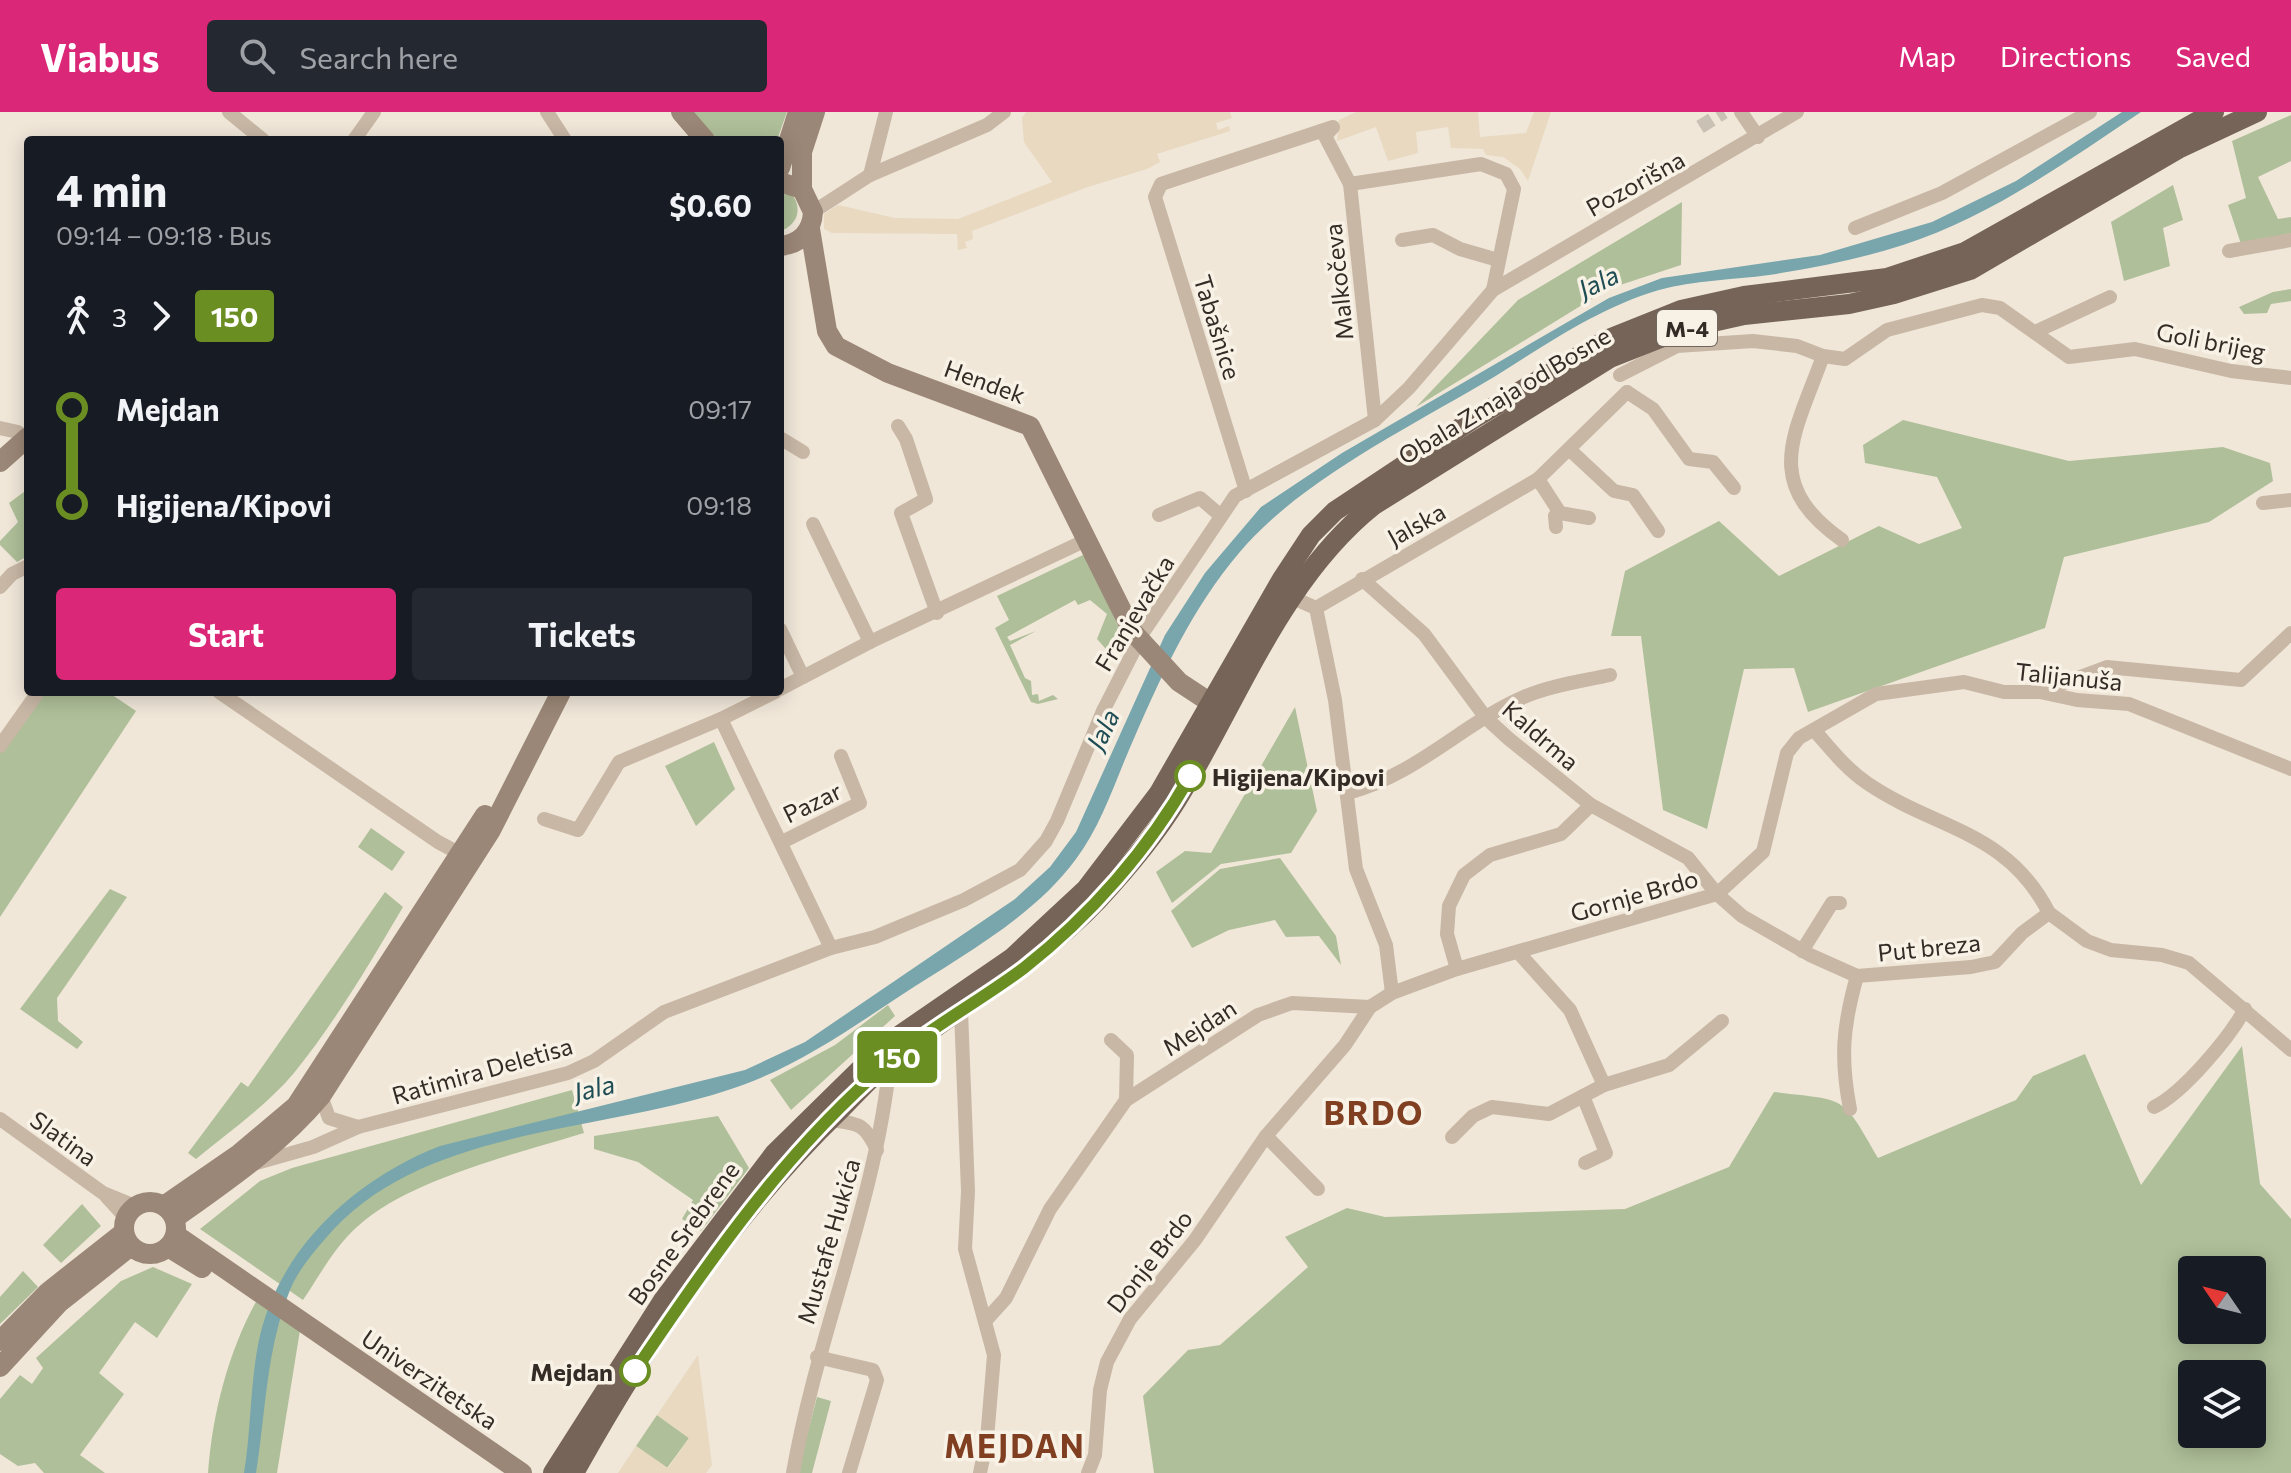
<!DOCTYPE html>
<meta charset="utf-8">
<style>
body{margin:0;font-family:Commissioner,sans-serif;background:#242831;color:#f1f3f6;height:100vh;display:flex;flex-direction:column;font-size:30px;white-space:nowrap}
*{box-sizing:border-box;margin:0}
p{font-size:26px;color:#9ea1a6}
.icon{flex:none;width:44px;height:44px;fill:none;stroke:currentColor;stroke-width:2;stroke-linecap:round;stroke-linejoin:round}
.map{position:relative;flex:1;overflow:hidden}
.panel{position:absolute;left:24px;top:24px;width:760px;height:560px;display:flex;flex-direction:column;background:#171b24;border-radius:8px;box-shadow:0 4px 20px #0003}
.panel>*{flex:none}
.badge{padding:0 16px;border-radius:6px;font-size:28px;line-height:52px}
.needle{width:52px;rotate:305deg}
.fabs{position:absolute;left:2178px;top:1144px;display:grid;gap:16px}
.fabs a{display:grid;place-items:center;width:88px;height:88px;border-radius:8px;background:#171b24;box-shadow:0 4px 20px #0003;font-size:40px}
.map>.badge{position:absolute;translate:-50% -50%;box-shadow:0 0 0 4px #fff}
.legs{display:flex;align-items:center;gap:12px;height:88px;padding:0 32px;font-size:26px}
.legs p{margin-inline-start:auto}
.summary{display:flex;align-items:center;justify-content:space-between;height:136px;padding:0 32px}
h1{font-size:44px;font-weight:700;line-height:60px}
.cta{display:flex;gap:16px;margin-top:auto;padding:16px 32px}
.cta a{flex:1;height:92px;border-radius:8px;background:#db2777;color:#fff;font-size:32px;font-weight:700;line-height:92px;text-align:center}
.cta a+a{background:#242831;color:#f1f3f6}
ul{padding:0 32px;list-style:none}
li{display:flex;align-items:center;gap:28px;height:96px;font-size:30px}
li i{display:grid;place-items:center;width:12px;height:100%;margin:0 10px;background:currentColor}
li i::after{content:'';width:20px;height:20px;margin:-10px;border:6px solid;border-radius:50%;background:#171b24}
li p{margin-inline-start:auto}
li:first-child i{background:linear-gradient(#0000 50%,currentColor 0)}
li:last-child i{background:linear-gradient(currentColor 50%,#0000 0)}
header{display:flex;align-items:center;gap:48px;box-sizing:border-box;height:112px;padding:0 40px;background:#db2777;color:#fff}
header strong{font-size:38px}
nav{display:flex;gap:44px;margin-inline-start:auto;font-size:28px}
.search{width:560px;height:72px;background:#242831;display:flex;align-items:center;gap:20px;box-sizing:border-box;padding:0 28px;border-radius:8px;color:#9ea1a6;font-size:30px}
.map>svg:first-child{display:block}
.green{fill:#afbf99;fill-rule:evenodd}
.plaza{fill:#e8d9c0}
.water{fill:#78a6ac}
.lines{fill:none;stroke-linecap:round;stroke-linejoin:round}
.street-tunnel{stroke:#cac1b5;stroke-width:14;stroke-dasharray:14 7;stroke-linecap:butt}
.street{stroke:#c8b7a5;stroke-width:14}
.secondary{stroke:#9b8777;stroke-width:20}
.primary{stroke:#756457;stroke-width:20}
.line-1-casing{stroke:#fff;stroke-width:18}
.line-1{stroke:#6b8e23;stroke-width:12}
.stop-1-dot{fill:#fff;stroke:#6b8e23;stroke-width:4}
.labels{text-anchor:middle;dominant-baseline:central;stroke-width:7;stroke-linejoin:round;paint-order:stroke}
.shield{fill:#f8f1e5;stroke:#6f665f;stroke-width:2}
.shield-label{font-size:22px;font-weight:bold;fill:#342b26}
.street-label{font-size:24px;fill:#342b26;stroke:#f8f1e5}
.stop-label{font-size:24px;font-weight:bold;fill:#342b26;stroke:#f8f1e5;text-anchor:start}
.water-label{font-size:26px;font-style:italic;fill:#1d4c54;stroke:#f8f1e5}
.district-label{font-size:32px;font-weight:bold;letter-spacing:2px;fill:#803f21;stroke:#f8f1e5}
</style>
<header>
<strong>Viabus</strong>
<div class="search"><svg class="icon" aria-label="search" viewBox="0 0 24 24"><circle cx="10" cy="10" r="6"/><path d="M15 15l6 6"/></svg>Search here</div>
<nav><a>Map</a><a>Directions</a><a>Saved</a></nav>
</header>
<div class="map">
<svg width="2291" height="1361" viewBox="0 0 2291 1361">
<rect width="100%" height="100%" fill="#f0e7d9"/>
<g class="green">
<path d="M681,0h106l-10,28h-72z"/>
<path d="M2291,3v46l-33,16 20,42 13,-2v16l-50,11 -13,-39 18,-7 -14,-57z"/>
<path d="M2173,73l10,35 -20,8 7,38 -46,15 -13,-59z"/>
<path d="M790,80c13,14 9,33 -10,39v-35z"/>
<path d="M1682,90l-1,63 -73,24 -192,118 102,-107z"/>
<path d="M2291,177v12l-20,3 -4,9 -23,1 -5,-7 34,-15z"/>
<path d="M1903,308l166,41 154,-14 47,16 3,18 -64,41 -145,35 -19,71 -237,84 -14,-44 -50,1 -37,160 -44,-19 -22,-174h-30l14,-65 94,-50 60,55 100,-50 40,18 43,-16 -25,-51 -72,-14 -2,-18z"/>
<path d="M28,377v67l-11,6 -17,-17v-4l18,-19 -9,-19z"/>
<path d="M1085,442l34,74 -7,28 -15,-17 10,-25 -17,-14 -12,5 -3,-5 -68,37 3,4 26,-10 -26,14 15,33 6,3 1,14 6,-1 1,7 14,-6 5,4 -20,5 -7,-2 -36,-74 14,-8 -12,-24z"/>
<path d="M38,580h70l28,19 -136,206v-171z"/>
<path d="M1295,595l22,104 -26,42 -70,11 -49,39 -16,-31 29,-21 26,2z"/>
<path d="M714,630l21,47 -39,37 -31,-60z"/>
<path d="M371,716l34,24 -13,19 -34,-24z"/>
<path d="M1280,746l56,78 5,29 -22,-29 -33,1 -11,-17 -46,10 -37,18 -21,-37 49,-42z"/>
<path d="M110,777l17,8 -70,101 1,23 25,21 -6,7 -57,-40z"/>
<path d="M385,780l18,15c-33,56 -67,114 -109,166 -28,33 -65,59 -98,86l-8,-6 53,-71 7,5z"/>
<path d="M888,893l7,11 -104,94 -21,-30 65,-35z"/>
<path d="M2242,934l18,138 31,35v254h-1137l-11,-77 45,-46 32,-5 88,-78 -23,-30 62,-29 38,9 240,-8 104,-42 45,-75c73,9 67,1 104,66l138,-58 17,-24 52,-22 56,131zM2192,1158h60v60h-60zM2192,1262h60v60h-60z"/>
<path d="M572,978l12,43c-68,21 -174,46 -226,93 -23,20 -38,49 -55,74l-103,-71 60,-48 32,-13z"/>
<path d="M718,1004l31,52 -48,63 -19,-12 11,-19 -55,-38 -44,-13v-13z"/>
<path d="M82,1092l19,22 -40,37 -18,-18z"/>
<path d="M153,1155l39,17 -35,54 -22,-16 -36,51 25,21 -44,61 25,18h-61l-9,-10 -17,3 -18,-12v-55l20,-24 12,9 11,-16 -7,-10 85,-77z"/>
<path d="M23,1159l15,16 -38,37v-27z"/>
<path d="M257,1188l43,30 -23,143h-69c4,-58 20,-121 49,-173z"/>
<path d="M817,1285l14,4 -19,72h-15z"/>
<path d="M657,1303l32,23 -22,30 -31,-22z"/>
</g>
<g class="plaza">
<path d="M1026,0h204l2,6 -16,5 2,7 11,-4 1,5 -73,23 3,8 -13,7 -59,18 -116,44 1,8 -8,3 2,6 -9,2 -1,-16 -125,-1 -8,-4v-15l14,-9 57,13 63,1 94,-37 -28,-40 -2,-24z"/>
<path d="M1356,0h122l2,25 46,-4 8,-21h17l-23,69 -8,-12 -17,-12 -17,-2 -3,-6 -32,-1 -3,-21 -32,5 2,21 -30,8 -12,-34 -39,14 2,-21z"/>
<path d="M698,1243l14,110 -6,8h-88l18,-27 32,22 21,-30 -32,-23z"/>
</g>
<path class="water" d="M2122,0h19c-75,50 -151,105 -238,133 -43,14 -89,23 -134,30 -36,5 -75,5 -110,15 -59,17 -114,55 -165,87 -82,49 -194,103 -255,176 -46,54 -76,119 -104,183 -19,42 -32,87 -59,123 -43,59 -117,98 -176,137 -56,37 -110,75 -175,95 -131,43 -306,36 -400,148 -13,15 -28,33 -35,51 -24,60 -24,121 -34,183h-12c7,-42 6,-86 14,-128 18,-94 95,-165 182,-199l305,-76 60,-28 210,-143 35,-32 26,-35 89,-197 40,-62 56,-66 81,-54 267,-155 53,-20 158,-23 112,-33 84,-41z"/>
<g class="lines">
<path class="street-tunnel" d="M1700,15l24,-15"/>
<g class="street">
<path d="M229,0l34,28"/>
<path d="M547,0l18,28"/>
<path d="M1741,0l17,25"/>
<path d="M354,28l20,-28"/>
<path d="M870,63l16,-63"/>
<path d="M1350,72l131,-20 25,10 8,15 -21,101"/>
<path d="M813,100l57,-37 117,-50 17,-13"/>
<path d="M1855,116l87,-35 148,-81"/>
<path d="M1402,128l31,-5 27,14 38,11"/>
<path d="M2229,139l62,-11"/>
<path d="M2035,220l75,-35"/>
<path d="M1823,244c-28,78 -63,126 19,184"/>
<path d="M1620,263l57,-29 76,-5 44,5 26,10 22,3 42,-29 95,-25 18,3 69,49 66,-8 96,22 60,7"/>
<path d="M1627,280l26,17 36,50 24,3 21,26"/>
<path d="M898,314l8,13 20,60 -25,14 36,100"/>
<path d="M0,316l18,4 6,8"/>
<path d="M780,326l23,14"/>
<path d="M1570,338l44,41 19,4 25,36"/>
<path d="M1538,367l22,34 29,5"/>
<path d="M1246,379l-91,-294 6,-13 172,-57 -8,9 25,48 25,236"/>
<path d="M2263,391l28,-3"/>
<path d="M1159,403l41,-17 21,18"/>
<path d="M813,412l57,118"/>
<path d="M1556,415l-1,-11 5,-3"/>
<path d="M1362,467l62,55 62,84 23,21 82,66 97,53 29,36 25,22 68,39 47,21 114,-9 24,-5 27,-29 27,-20 38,28 24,9 51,5 27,8 102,87"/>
<path d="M0,475l12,-13 16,-8"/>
<path d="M1293,486l23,10 19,92 21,169 30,76 6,48"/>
<path d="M1316,496l222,-129 89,-87"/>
<path d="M780,517l23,48"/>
<path d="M780,577l90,-47 212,-100 5,-7"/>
<path d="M219,580l219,150 30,16"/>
<path d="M2040,580l67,-25 134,13 50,-47"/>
<path d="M721,607l110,229"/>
<path d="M1814,618c16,18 32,39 53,53 69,47 140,47 182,130"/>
<path d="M0,634l36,-51"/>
<path d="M1348,681c72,-20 113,-69 178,-97 26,-11 57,-15 84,-21"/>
<path d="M544,707l34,11 41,-68 102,-43 54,-27"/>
<path d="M782,730l78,-39 -19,-47"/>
<path d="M1802,839l30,-48h8"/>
<path d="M1518,840l52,58 34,75"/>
<path d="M1457,857l-10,-35 2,-28 15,-31 26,-20 71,-21 30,-29"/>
<path d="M961,899l7,180 -3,58 29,106 -7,84 -7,34"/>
<path d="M1111,928l16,15 -1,45"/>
<path d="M321,984l8,22 29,9"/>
<path d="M1583,984l23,57 -21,10"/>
<path d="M2154,995c29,-14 75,-69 91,-98"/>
<path d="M1850,997c-10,-52 -7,-83 7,-133"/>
<path d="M0,1007l103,74 32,13"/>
<path d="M830,1008c28,4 34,2 47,30"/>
<path d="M1266,1024l52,53"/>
<path d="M1452,1025l21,-21 19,-9 57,7 55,-29 65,-20 53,-44"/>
<path d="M253,1052l60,-17 45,-20 210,-54 26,-12 70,-49 167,-64 44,-11 89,-37 56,-30 26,-29 11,-20 46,-110 41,-80 91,-135 140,-76 34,-32 84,-98 304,-178"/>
<path d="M106,1084l20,22"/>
<path d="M987,1207l19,-21 44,-89 76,-109 132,-85 34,-12 78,4"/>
<path d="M817,1245l56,13 4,10 -28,93"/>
<path d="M793,1361c24,-139 83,-271 97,-412"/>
<path d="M1088,1361l7,-18 5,-65 7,-28 23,-43 65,-79 71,-104 79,-91 25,-38 22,-14 65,-24 260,-75 46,-42 24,-99 12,-15 77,-44 88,-12 40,10h36l37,8 52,4 162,65"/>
</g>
<g class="secondary">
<path d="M681,0l24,28"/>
<path d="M780,56l18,-56"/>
<path d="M780,70l22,7 11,23c-1,20 -13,32 -33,34"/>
<path d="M802,77v-37l13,-40"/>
<path d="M810,117l17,102 9,15 52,27 142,53 102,205 47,51 44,29"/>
<path d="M0,350l28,-25"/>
<circle cx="150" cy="1116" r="26"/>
<path d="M165,1093l74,-51 57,-48 189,-291"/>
<path d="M175,1106c52,-37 105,-73 146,-122l170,-266 70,-138"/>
<path d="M176,1123l346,238"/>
<path d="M168,1135l34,21"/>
<path d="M0,1229l48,-49 76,-60"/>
<path d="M0,1255l59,-64 72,-57"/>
</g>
<g class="primary">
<path d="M553,1361l111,-174 110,-145 110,-108 128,-88 74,-69 73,-96 123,-214 29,-44 24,-24 140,-93 131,-78 75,-30 63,-14 143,-18 78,-26 249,-140"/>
<path d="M574,1361c73,-131 159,-260 267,-364 16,-16 32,-34 50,-49 69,-54 146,-96 207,-160 27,-29 58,-66 79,-100 61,-99 104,-221 197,-295l236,-147 76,-30 58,-13 105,-11 45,-10 76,-24 208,-121 79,-37"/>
</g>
</g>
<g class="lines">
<defs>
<path id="line-1" d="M635,1259c75,-112 151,-221 254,-309 42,-35 91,-61 135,-94 65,-51 126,-120 166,-192"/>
</defs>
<use href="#line-1" class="line-1-casing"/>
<use href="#line-1" class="line-1"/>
</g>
<g class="stop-1-dot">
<circle cx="1190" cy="664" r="14"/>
<circle cx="635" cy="1259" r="14"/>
</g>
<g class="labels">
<rect class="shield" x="1657" y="198" width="60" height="36" rx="6"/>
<g class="shield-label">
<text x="1687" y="216">M-4</text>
</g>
<g class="street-label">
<text transform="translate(1635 71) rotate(-29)">Pozorišna</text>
<text transform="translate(1338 170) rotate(-96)">Malkočeva</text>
<text transform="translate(1218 215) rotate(73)">Tabašnice</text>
<text transform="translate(2211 229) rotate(11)">Goli brijeg</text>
<text transform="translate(985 269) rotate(20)">Hendek</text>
<text transform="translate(1504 283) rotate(-31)">Obala Zmaja od Bosne</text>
<text transform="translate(1416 412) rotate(-29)">Jalska</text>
<text transform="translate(1134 501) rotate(-59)">Franjevačka</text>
<text transform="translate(2069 564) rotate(6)">Talijanuša</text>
<text transform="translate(1541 623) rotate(41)">Kaldrma</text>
<text transform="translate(812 690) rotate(-26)">Pazar</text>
<text transform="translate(1634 783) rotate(-16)">Gornje Brdo</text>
<text transform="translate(1929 835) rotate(-6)">Put breza</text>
<text transform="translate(1199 915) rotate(-33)">Mejdan</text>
<text transform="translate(482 958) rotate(-16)">Ratimira Deletisa</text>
<text transform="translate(64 1026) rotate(36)">Slatina</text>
<text transform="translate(683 1121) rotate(-54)">Bosne Srebrene</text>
<text transform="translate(828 1129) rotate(-74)">Mustafe Hukića</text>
<text transform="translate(1149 1149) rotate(-52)">Donje Brdo</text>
<text transform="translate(430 1267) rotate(34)">Univerzitetska</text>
</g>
<g class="stop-label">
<text x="1212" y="664">Higijena/Kipovi</text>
<text x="613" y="1259" text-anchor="end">Mejdan</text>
</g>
<g class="water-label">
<text transform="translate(1598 169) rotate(-26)">Jala</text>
<text transform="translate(1102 617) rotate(-64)">Jala</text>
<text transform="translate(594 975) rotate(-13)">Jala</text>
</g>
<g class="district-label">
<text x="1374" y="1000">BRDO</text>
<text x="1015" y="1333">MEJDAN</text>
</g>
</g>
</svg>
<div class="fabs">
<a><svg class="needle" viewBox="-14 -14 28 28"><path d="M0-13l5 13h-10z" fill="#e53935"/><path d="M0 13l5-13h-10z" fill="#9ea1a6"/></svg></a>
<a><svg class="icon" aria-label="layers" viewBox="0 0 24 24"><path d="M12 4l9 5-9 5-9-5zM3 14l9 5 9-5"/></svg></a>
</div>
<b class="badge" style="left:897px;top:945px;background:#6b8e23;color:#fff">150</b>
<section class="panel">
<div class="summary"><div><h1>4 min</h1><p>09:14 – 09:18 · Bus</p></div><b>$0.60</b></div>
<div class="legs"><svg class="icon" aria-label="walk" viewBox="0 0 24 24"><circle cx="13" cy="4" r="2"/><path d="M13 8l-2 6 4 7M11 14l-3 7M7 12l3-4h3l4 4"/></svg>3<svg class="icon" aria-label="forward" viewBox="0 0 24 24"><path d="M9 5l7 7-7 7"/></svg><b class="badge" style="background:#6b8e23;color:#fff">150</b></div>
<ul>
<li><i style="color:#6b8e23"></i><b>Mejdan</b><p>09:17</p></li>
<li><i style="color:#6b8e23"></i><b>Higijena/Kipovi</b><p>09:18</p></li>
</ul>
<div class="cta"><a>Start</a><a>Tickets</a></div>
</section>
</div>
